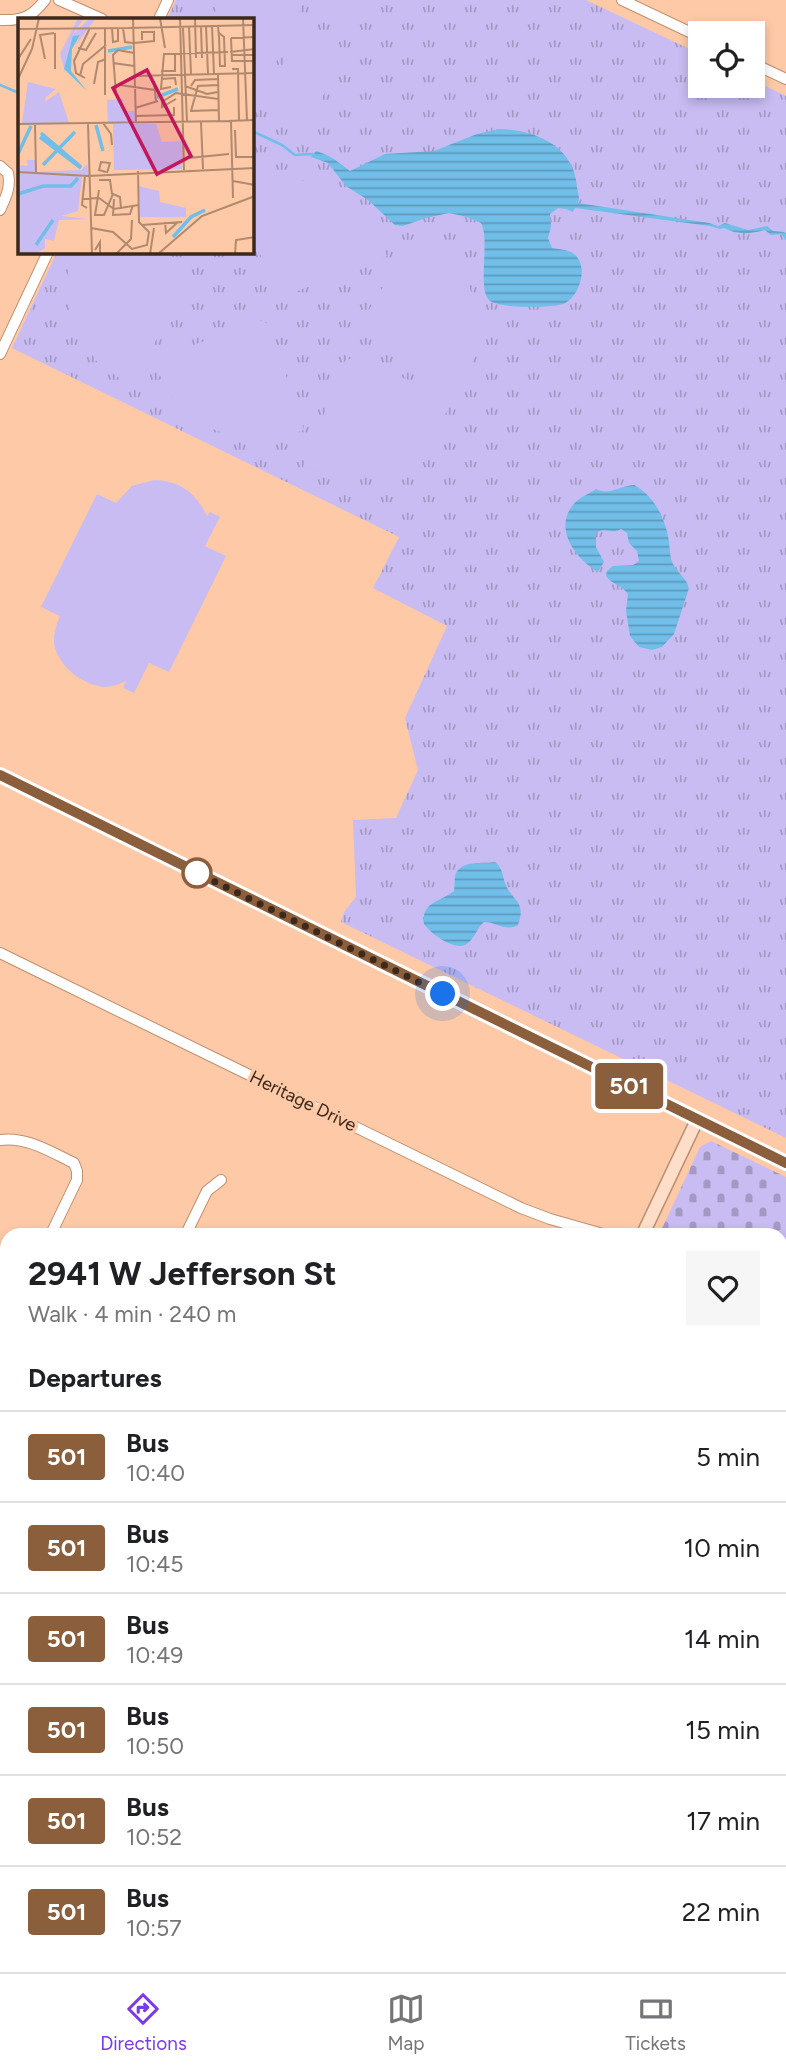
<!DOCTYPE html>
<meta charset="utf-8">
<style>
body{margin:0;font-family:Figtree,sans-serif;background:#f6f6f6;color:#202124;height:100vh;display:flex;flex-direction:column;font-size:26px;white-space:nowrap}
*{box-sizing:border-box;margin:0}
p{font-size:23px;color:#757577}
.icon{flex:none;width:38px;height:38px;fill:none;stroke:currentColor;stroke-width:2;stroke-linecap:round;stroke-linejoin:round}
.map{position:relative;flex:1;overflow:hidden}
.details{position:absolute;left:0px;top:1228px;width:788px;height:744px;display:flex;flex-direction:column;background:#fff;border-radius:21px 21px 0 0;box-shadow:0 4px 10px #0003}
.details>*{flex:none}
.badge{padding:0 14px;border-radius:5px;font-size:24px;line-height:46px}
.controls{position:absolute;left:688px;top:21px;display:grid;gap:14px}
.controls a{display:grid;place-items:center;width:77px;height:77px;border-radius:0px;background:#fff;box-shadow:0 4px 10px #0003;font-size:35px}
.you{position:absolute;width:35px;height:35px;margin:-18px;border:5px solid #fff;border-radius:50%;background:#1a73e8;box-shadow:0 0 0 10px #1a73e833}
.map>.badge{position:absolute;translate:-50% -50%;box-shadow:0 0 0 4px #fff}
h2{padding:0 28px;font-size:26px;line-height:63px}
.round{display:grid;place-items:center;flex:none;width:74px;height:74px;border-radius:0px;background:#f6f6f6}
.headline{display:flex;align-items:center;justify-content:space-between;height:119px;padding:0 28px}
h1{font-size:33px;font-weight:700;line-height:52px}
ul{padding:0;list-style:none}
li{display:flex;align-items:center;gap:21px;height:91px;padding:0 28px;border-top:2px solid #e0e0e0}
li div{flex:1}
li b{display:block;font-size:26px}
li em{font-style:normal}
li .badge{min-width:77px;font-weight:700;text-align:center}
.menu{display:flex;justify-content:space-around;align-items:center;height:98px;border-top:2px solid #e0e0e0;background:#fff;font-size:19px;color:#757577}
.menu a{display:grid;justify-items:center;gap:4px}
.menu .selected{color:#7c3aed}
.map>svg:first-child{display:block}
.grass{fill:url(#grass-tufts)}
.cemetery{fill:url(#cemetery-stones)}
.pitch{fill:#c8bcf2}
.water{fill:url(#water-rules)}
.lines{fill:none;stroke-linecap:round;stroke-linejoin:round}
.stream{stroke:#71bee9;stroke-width:2.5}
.minor-casing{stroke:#c18f6e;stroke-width:12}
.major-casing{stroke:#ba9074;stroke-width:15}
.minor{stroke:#fff;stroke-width:10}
.major{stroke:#fedec8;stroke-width:12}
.line-casing{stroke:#fff;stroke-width:16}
.line{stroke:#8b5e3c;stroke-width:10}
.walk{stroke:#3d291b;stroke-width:7;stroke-dasharray:0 12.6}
.stop-dot{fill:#fff;stroke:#8b5e3c;stroke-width:3.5}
.labels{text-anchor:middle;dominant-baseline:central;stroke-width:7;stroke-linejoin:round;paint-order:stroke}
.street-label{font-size:18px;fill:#3d291b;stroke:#fec9a6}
.inset-river{fill:none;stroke:#71bee9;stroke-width:3.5}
.inset-road{fill:none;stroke:#b1896e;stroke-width:2}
.view{fill:#c2185b;fill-opacity:0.15;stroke:#c2185b;stroke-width:3.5}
.inset-edge{fill:none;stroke:#3d291b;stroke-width:3.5}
</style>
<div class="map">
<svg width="786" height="1972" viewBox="0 0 786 1972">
<defs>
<pattern id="grass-tufts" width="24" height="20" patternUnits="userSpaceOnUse" patternTransform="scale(1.75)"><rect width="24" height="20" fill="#c8bcf2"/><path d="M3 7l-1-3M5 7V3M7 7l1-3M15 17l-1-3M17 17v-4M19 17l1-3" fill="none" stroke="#a499c3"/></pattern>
<pattern id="cemetery-stones" width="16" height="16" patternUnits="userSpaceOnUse" patternTransform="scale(1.75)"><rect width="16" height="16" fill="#c8bcf2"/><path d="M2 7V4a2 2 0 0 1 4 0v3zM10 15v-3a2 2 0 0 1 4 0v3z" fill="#a499c3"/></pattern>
<pattern id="water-rules" width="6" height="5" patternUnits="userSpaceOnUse" patternTransform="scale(1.75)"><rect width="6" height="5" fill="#71bee9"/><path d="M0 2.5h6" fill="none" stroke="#5e9abc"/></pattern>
</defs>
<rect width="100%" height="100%" fill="#fec9a6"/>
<path class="grass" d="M176,0h410l114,54v32h52l1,-6 33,16v1042l-445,-216 3,-10 12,-15 -3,-77 43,-2 22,-48 -13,-52 42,-92 -74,-38 26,-51 -387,-189 45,-96h195v-233h-85z"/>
<g class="cemetery">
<path d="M711,1141l75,36v250l-6,-3v-188l-121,-1 41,-88z"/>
<path d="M786,1520v180l-6,-2v-166z"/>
</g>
<g class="pitch">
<path d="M220,0h85l-50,108 -3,-1v-88h-41z"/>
<path d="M334,0h9l22,10 -11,26 -30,-14z"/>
<path d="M299,35l44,22 -35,68 -44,-22z"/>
<path d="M266,178c47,0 79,8 107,47 6,9 10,21 14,31l-105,41 -8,-4 -22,-62v-49z"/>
<path d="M418,230l30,22 21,32 9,36 -3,37 -16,34 -96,-56 -4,-9z"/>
<path d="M72,252h63l50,29 2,8 -58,96 -31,-22 -22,-31 -10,-36 3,-38z"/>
<path d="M260,320l9,4 35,106c-10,3 -21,8 -32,9 -41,4 -81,-14 -104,-48 -6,-9 -10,-21 -14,-31z"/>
<path d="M352,358l92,36 5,13 -17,31 -26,24 -33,13 -35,2 -35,-10 42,-106z"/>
<path d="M154,480c27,1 42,13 53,36l3,-4 10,5 -15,29 21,10 -57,116 -20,-9 -15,30 -11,-5 3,-7c-7,3 -14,6 -21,6 -22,-2 -43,-18 -50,-39 -3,-10 1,-22 5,-32l-19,-9 56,-113 19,9 16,-17z"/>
</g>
<g class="water">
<path d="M499,129c37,1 75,17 78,58 1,7 3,10 1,16l131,20 9,3 7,-3 23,7 19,-4 6,5 11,1 2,2v6l-5,-6 -10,1 -6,-5c-14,4 -28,5 -41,-2l-4,1 -10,-3 -135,-18 -2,4 -7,-3 -8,-1 -8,6 1,13 -3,11 4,10c9,2 19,1 25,9 11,14 1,41 -14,47 -12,4 -68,5 -75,-5 -10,-14 2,-60 -7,-76l-14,-6 -18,-4 -23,5 -23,8 -8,-1 -27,-25 -22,-14 -18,-23 -17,-6 5,-6c15,4 23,12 34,20l35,-17 49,-3 43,-17z"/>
<path d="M634,485c19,10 30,31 34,51 2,8 1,20 5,28 5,9 13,14 16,24l-15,46 -12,13 -10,3 -13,-3 -9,-11 -4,-25 2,-17c-6,-9 -17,-10 -22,-18l1,-5 6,-5 20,-1 6,-4 -2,-10 -8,-8 -2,-10 -6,-4c-8,6 -16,-3 -25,4v14l8,15 -6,10c-22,-13 -45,-43 -25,-67 5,-7 16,-11 23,-16 13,7 24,-3 38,-4z"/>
<path d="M495,862c8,7 7,12 10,21 6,18 22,17 13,42 -12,7 -22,-3 -34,-3 -7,6 -10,17 -17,22 -12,8 -37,-11 -43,-20 -3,-22 16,-22 30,-33 1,-5 0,-13 2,-18 7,-13 27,-9 39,-11z"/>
</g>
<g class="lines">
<g class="stream">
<path d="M0,85l19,8"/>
<path d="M252,131l30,14 13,10 15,-1 5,1"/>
<path d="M780,1285l6,-1"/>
<path d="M0,1375l7,-2"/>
</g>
<defs>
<g id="minor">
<path d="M59,0l43,19"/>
<path d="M622,0l78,37"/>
<path d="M159,19l9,-19"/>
<path d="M0,20c22,1 32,-3 45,-20"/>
<path d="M752,63l34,16"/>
<path d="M0,166l8,7c3,14 -2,24 -8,37"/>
<path d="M0,354l48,-102"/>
<path d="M0,953l521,255 29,11 60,17"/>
<path d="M0,1140c26,-4 51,12 74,23l3,8v9l-27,56"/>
<path d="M185,1236l22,-45 14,-11"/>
<path d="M0,1259h7"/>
<path d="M0,1630l7,-14"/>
<path d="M0,1723l7,3"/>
<path d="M780,1809l6,10"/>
<path d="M0,1854l7,4"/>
<path d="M780,1947l6,-12"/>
<path d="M230,1965l14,7"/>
<path d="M458,1972l8,-4"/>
<path d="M628,1972l3,-7"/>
<path d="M769,1972l3,-7"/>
</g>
<g id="major">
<path d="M0,775l786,388"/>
<path d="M642,1236l55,-116"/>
<path d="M300,1972l3,-7"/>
</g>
</defs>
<use href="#minor" class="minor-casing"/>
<use href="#major" class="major-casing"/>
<use href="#minor" class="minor"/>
<use href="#major" class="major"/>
</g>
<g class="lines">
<defs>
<path id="line" d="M0,775l786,388"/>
</defs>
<use href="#line" class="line-casing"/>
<use href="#line" class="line"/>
<path class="walk" d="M197,873l-8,-4 254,125"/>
</g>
<circle class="stop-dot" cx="197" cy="873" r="14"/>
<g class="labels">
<g class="street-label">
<text transform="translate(303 1101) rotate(26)">Heritage Drive</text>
</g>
</g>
<g transform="translate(18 18)">
<rect width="236" height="236" fill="#fec9a6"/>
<path d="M95,106h43l6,18 21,-1 -1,28 -68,1zM121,168l20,5 1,11 26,6v9h-46z" fill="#c8bcf2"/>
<path d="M10,64l28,7 -10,8 -6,27 -18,-1zM9,142h8v12l46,-2 6,-6 2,11 -7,1 -4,35 -17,5 27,3 -29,1 -5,21 -9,-2v9l-9,6h-18l1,-82 2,-7 7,1z" fill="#c8bcf2"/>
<path d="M60,0h6l-11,16 17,-16h6l-20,27 4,-10 -6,1 -9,35 -5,-17z" fill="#c8bcf2"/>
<path d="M41,74l10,31 -29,1v-19zM105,81v12h12v11l-27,1 -1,-23z" fill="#c8bcf2"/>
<path d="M62,17l-8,14 -1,22 16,20 -23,-22 9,-33z" fill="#71bee9"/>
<path class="inset-river" d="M90,33l24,-4M139,79l21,-8M78,107l7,26M23,115l40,34M22,119l41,31M0,136l13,-28M25,147l32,-33M0,176l25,-8h28l7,-8M155,219l18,-20 14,-7M18,227l17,-25"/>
<path class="inset-road" d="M115,0l3,105M142,0l5,30M162,0l4,152M177,0l1,40M225,0l4,103M188,8l2,48M194,8l2,48M200,8l1,11 1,29h5l-1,-29 -5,-4M171,9l2,47M183,9l1,31M94,10l1,14 5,-1v-13M105,10l2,14 8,1M111,10l126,-3M165,10l4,94M0,11l114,-1M213,20l1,23h23M213,20l24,-1M116,25l20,-2v-9h-12v8M60,30l8,2 10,-17M212,34l25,-3M214,37h23M0,41l13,-20M27,41l-5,-24 14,-2M95,45l21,3M37,51v-36M214,51h6l1,52M143,53h14v-17M200,56l1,48M62,58l3,-12 23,-19M116,58l121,-3M67,60l-9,-5 -2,-12 16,-33M0,61l14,-30 7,-31M143,61l14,-1 1,7M136,63l2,21M76,66l4,-22 8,-3M102,67l35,5M167,68l22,8 11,-2M173,68l4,-6 23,-1M153,69l-10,2 3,-35 64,-2M98,76l-3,-39 5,-5 16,3M87,77v-67M158,81l-14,8v-5l14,-9 42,6M117,90l23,-7M172,93l29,-1M173,93l7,-25 20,-1M118,98l38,-1v-8M210,103l27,-1M213,103l2,77M183,104l2,47M85,105l8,11 1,11M0,106l213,-3M17,106l1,48M70,106l4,130M217,112l1,27h19M171,140l40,-4M0,154l70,4 167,-8M88,154l-7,-2 2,-8 9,1 -3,10M67,158l-3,29 5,3M81,162h11l2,14M215,163l22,4M81,172l-4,25h9l9,-21 7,3 1,12M64,181l17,-1 15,11 25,-4M96,181l-1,16 17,-1 3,-9M147,204l1,11 12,-11M124,207l40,-3M73,210l22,4 19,17 15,-4 2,-13 -10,-10 -1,-51M77,232l5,-8v12M98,236l15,-15 1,-19M132,236l4,-26M140,236l44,-38 53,-20M217,236l1,-14 19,-3"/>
<path class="view" d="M129,52l44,86 -34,18 -44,-86z"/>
<rect width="236" height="236" class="inset-edge"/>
</g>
</svg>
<div class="controls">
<a><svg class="icon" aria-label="locate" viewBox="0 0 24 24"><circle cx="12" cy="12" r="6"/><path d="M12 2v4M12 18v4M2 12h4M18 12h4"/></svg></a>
</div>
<div class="you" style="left:443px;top:994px"></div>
<b class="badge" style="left:629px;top:1086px;background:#8b5e3c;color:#fff">501</b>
<section class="details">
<div class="headline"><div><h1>2941 W Jefferson St</h1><p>Walk · 4 min · 240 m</p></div><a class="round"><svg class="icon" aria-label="heart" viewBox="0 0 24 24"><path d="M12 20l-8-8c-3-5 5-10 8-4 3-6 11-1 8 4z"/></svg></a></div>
<h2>Departures</h2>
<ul>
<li><span class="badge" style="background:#8b5e3c;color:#fff">501</span><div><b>Bus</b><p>10:40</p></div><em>5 min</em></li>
<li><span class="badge" style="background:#8b5e3c;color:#fff">501</span><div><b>Bus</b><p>10:45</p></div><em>10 min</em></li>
<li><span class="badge" style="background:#8b5e3c;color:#fff">501</span><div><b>Bus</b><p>10:49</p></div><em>14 min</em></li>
<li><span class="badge" style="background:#8b5e3c;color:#fff">501</span><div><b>Bus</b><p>10:50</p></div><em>15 min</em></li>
<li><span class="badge" style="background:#8b5e3c;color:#fff">501</span><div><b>Bus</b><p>10:52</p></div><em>17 min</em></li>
<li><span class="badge" style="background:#8b5e3c;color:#fff">501</span><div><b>Bus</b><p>10:57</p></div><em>22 min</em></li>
</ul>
</section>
</div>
<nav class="menu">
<a class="selected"><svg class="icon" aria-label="directions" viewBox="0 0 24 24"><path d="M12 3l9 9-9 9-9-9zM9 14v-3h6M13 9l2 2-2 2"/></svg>Directions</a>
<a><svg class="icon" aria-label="map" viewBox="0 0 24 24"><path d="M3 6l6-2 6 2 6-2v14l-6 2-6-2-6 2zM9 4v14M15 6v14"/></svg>Map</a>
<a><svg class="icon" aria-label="tickets" viewBox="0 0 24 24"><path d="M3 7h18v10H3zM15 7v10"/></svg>Tickets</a>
</nav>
